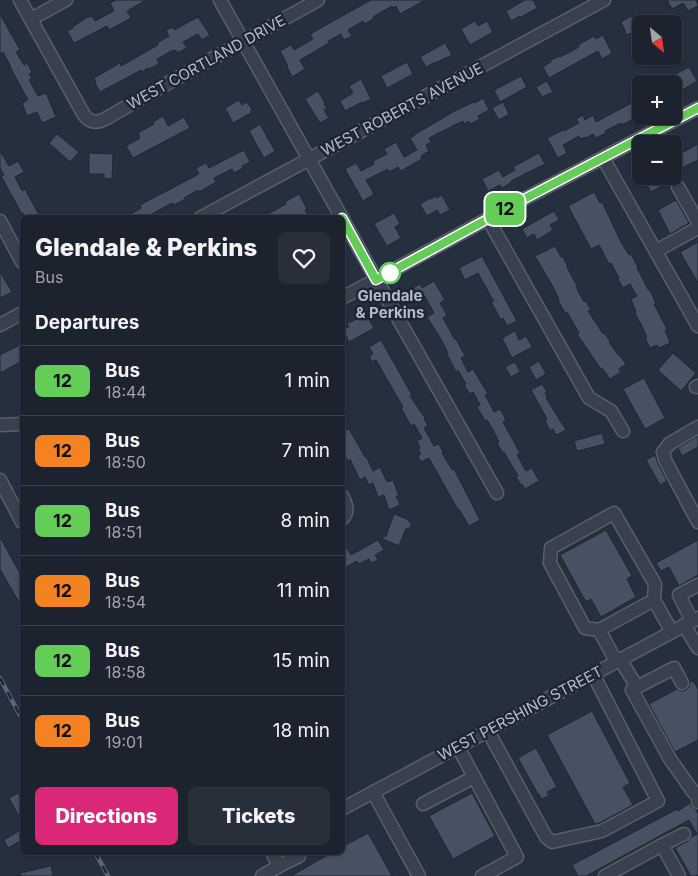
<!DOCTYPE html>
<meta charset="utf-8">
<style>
body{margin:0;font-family:Inter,sans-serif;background:#292f3a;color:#f1f3f6;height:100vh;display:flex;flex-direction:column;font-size:19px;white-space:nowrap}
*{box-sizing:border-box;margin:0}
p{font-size:16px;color:#a0a4aa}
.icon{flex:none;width:28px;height:28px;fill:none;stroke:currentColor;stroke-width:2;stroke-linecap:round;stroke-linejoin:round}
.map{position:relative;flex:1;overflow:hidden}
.drawer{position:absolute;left:20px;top:215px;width:325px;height:640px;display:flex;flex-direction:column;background:#1c232e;border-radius:8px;box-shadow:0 1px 4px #0004,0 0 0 1px #3a404a}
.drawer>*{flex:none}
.badge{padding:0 10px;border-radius:8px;font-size:18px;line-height:32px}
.needle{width:32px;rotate:151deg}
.fabs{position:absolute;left:632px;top:15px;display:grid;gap:10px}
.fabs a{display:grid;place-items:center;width:50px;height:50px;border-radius:8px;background:#1c232e;box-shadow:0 1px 4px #0004,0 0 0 1px #3a404a;font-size:25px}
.map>.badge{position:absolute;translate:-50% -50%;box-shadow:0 0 0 2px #fff}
h2{padding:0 15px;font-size:19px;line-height:45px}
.round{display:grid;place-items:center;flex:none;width:52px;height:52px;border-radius:8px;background:#292f3a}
.overview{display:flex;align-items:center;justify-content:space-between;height:85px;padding:0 15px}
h1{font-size:24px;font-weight:800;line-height:38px}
.button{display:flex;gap:10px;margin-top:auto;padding:10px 15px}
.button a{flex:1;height:58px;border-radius:8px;background:#db2777;color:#fff;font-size:20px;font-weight:800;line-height:58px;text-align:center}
.button a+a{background:#292f3a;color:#f1f3f6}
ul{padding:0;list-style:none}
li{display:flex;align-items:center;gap:15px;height:70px;padding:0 15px;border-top:1px solid #3a404a}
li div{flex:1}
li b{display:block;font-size:19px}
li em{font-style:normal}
li .badge{min-width:55px;font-weight:700;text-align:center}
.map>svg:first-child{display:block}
.building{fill:#465162;stroke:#202835}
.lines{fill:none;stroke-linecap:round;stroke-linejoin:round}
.minor-casing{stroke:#575f6c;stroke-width:15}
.minor{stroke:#39414e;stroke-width:12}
.rail-casing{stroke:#5b6575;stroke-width:4.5}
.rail{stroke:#1e2633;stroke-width:2.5;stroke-dasharray:8;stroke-linecap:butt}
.line-casing{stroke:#fff;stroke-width:11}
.line{stroke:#63cd58;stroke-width:8}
.stop-dot{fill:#fff;stroke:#63cd58;stroke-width:2.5}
.labels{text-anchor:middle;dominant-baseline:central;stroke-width:5;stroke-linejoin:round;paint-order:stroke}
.street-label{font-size:15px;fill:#b5bcc9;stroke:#1e2633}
.stop-label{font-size:15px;font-weight:bold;fill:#b5bcc9;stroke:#1e2633}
</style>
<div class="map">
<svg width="698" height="876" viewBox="0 0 698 876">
<rect width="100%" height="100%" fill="#252f3e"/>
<g class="building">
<path d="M116,0h30l-19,11 4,7 -22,12 -2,-4 -33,17 -7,-12 6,-3 -1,-1 16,-10 4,-1 3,5 19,-10 -4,-8z"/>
<path d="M371,0h54l-25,14 -4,-8 -3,2 -1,-2 -19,11 1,1 -9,6 -2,-3 -15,9 4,6 -8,4 -3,-6 -13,7 1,2 -29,17 5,9 -13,8 -5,-10 1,-1 -8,-15 11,-6 3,5 19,-11 -3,-5z"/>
<path d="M525,0h8l4,8 -16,9 -1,-1 -9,5 -5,-10z"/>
<path d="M667,0h29l2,6 -10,5 -5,-8 -11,6z"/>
<path d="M0,14l20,36 -4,2 8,13 3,-2 5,9 -3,2 3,5 -3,1 9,16 8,-3 10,24 -14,6 -5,-11 -10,4 -5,-13 6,-3 -18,-33h1l-8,-15 -3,2z"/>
<path d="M640,15l4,9h-3v18l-6,-11 -8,4 -6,-13 10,-6 2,3z"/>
<path d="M198,17l12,18 -8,5 -4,-6 -15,8 4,6 -10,5 -1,-3 -2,1 -1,-1 -16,9 2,5 -10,5 -1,-1 -6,4 -1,-2 -41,22 -5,-9 1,-1 -2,-4 26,-15 1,3 37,-21 -1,-2 12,-7 -3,-6 7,-3 1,3z"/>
<path d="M475,21l3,5 9,-5 6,11 -23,13 -9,-16z"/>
<path d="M603,35l9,18 -10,6 -4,-8 -49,27 -6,-11 8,-5v-2l9,-4v1l19,-10 -1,-2 16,-9 2,3z"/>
<path d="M445,43l7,12 -17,8v-1l-9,5 -6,-10z"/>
<path d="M407,62l6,12 -26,14 -6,-12z"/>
<path d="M689,67l8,14 -15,9 -1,-1 -7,4v-9h-17z"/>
<path d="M521,76l6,11 -27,15 -6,-12z"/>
<path d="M361,79l10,20 -8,4 -1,-1 -17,9 -5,-10 13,-8 -4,-7z"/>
<path d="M547,81l6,11 -11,5 -6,-10z"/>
<path d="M318,91l7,12 -1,1 3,4 -3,2 5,8 -9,5 -15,-24z"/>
<path d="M483,98l6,12 -11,6 2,3 -10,5 -2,-3 -4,3 -1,-3 -34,17 2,4 -5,3 3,6 -8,5 1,3 -9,5 -12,7 -3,-4 -9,5 -1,-3 -22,11 8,14 -11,7 -18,-32 11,-6 5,8 13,-7 -1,-3 14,-7 -3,-5 12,-7 8,15 13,-7 -7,-12 4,-2v-1l39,-23 21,-10 1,1z"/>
<path d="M641,98v14l-9,5 1,2 -11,6 -1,-2 -16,8 1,2 -10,5 -3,-4 -7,4 -1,-1 -5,2 -1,-3 -16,9 4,8 -9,5 -11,-20 16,-8 1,1 15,-8 -3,-4 7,-4 2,5 8,-5 3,7z"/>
<path d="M239,100l3,5 5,-3 5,8 -2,2 1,1 -18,10 -8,-15z"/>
<path d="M503,102l6,12 -10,6 -7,-12z"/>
<path d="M163,116l5,10 16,-9 6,11 -57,30 -7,-12 14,-8 -2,-5 16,-9 -1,-2z"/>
<path d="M260,124l15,27 -11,7 -15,-27z"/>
<path d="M57,134l22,18 -9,10 -21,-19z"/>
<path d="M698,144v16l-17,8 3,6 -10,5v-2l-15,8 1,2 -9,5 -4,-7 -2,1 -5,-10h34v-21l1,2z"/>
<path d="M244,150l6,12 -8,4 1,2 -9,5 -2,-4 -18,9 2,4 -17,10 -1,-2 -14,8 1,1 -11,6 -2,-2 -20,11 1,4h-28l16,-10 -1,-3 59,-31 -3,-6 10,-5 3,5z"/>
<path d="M0,151l9,15 9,-5 6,11 -9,5 7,14 3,-2 14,26 -4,3h-9l-3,-5 -1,1 -21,-38 3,-1 -4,-7z"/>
<path d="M89,153l24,1 -1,25 -8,-1v-4h-15z"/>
<path d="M539,153l6,11 -34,17 1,1 -10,6 -2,-3 -12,6 -6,-12 17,-9 4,7 12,-7 -2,-3z"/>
<path d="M594,192l6,11 2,-1 20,42 7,11 2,-1 7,13 -1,1 12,23 1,-1 6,14h-2l13,25 -2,1 5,13 -11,5 -2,-3 -7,3 -5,-10 2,-1 -7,-15h-1l-4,-10h1l-5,-13 6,-3 -7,-12 -7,4 -5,-9 1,-1 -8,-15 -2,1 -10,-19 -8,4 -23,-43z"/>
<path d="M299,194l8,15 -2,1 4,8h-48l25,-14 -1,-2z"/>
<path d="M442,195l8,15 -10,5 -3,-5 -10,6 -7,-12 11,-6v1l5,-3 1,2z"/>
<path d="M676,200l13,23 -19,11 -12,-24z"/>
<path d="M554,211l5,9 -9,5 3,5 -16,10 -3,-6 -7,4 -5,-9z"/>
<path d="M394,213l6,11 -5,3 6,11 -14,8 -13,-22z"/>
<path d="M698,242v41l-18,-31z"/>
<path d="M555,246l6,11h2l5,10h-1l10,19 -1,1 8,15 2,-1 5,9 -3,1 15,23 1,-1 7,9h-2l10,14h1l6,8 -7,5 2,3 -11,7 -8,-11 -1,1 -24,-35 2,-1 -12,-21 -2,1 -7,-13 1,-1 -6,-12 -18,-31z"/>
<path d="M482,256l35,65 -10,5 -4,-8 -2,2 -11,-20 4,2 -16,-29 -13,7 -6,-12z"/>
<path d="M0,272l12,20 -12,6z"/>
<path d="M434,281l11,19 -5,3 7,12 -4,3 12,22 1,-1 9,17 -4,2 7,14 5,-3 15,25 -3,1 9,17 6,-3 6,11 -3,2 17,31 -3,2 9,16 6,-3 7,13 -14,8 -3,-5 -1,1 -5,-8 2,-1 -14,-24 -1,1 -6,-10 2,-1 -7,-14 -5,-8 -2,1 -8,-14 3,-2 -7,-13 -3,2 -6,-9 2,-1 -8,-14 -2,2 -9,-18 1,-1 -7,-14 -14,-22 7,-4 -10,-18 -8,4 -5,-10 9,-5 2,4z"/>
<path d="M366,314l8,14 -25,14 -6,-12 6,-3 -2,-3z"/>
<path d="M515,331l4,9 7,-4 6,11 -20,11 -10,-20z"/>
<path d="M381,340l31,55 -2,1 15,22 -1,1 4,7 -4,2 10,18 5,-2 4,8 -1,1 10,17 2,-1 26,51 -11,6 -10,-17 -1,1 -29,-52 -8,4 -3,-6 3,-2 -3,-5 2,-1 -3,-7 5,-3 -8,-14 -3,2 -10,-18 2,-1 -27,-47 -4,2 -3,-6 4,-2 -4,-7z"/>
<path d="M22,344v17l-22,12v-18z"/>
<path d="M673,353l23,20 -15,18 -23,-21z"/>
<path d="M539,361l7,13 -10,6 -7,-13z"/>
<path d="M515,362l5,10 -9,5 -6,-10z"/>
<path d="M644,378l21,40 -20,11 -22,-40z"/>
<path d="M542,384l5,8 -2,1 2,4 -1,1 20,32 -10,5 -3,-6 -3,2 -5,-11 2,-1 -16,-29z"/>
<path d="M349,429l16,28 1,-1 7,15 7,-4 7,15 6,-2 6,16h-3l4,9 -11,5 -5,-15 -6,2 -5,-14 -4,2 -4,-8 -5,3 -10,-21 -2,2 -6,-10v-19z"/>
<path d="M602,433l3,11 -28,7 -3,-10z"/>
<path d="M698,436v11l-16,9 -4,-8z"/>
<path d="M655,455l3,9 9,17 -7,4 -14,-25z"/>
<path d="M394,514l15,6v2l3,1 -3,6 -3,-1 -7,18 -18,-8 5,-2z"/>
<path d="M606,530l26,46 -5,3 9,18 -35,20 -10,-18 -5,3 -26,-47z"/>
<path d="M0,537l22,40v31l-22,-39z"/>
<path d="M342,540l9,15 27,-15 6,10 -9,5 3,5 -7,3 -2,-4 -10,5 -2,-3 -15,8z"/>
<path d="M698,540v35l-19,11 -10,-19 -8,4 -5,-8z"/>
<path d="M693,681l5,8v51l-23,12 -26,-48 28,-15 4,2 5,-1 3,-3 1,-5z"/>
<path d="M592,711l38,72 -7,4 10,18 -34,18 -4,1 -48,-89z"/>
<path d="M536,748l21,39 -10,5 2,4 -8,3 -2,-5h-1l-20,-36z"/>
<path d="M18,793l4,8v21l-13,-24z"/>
<path d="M472,793l23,43 -42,23 -24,-43z"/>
<path d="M690,803l1,3 5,4 2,4v61l-3,1h-4l-16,-28 13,-7 3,-4 6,-3 -8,-14 -103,56h-8l-6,-11 105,-56 1,2z"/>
<path d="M22,829v11l-14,8 -4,-8z"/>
<path d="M368,833l24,43h-101l42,-24h9v-5z"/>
<path d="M51,866l2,10h-32l-1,-3z"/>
</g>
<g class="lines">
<defs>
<g id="minor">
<path d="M20,0l64,115c6,8 13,8 21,4l56,-32 157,-87"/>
<path d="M220,0l122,218"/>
<path d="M31,19l35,-19"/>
<path d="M603,158l95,168"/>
<path d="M678,187l20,35"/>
<path d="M200,218l404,-218"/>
<path d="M342,218l52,93 103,182"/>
<path d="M488,219l101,179 22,13 12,20"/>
<path d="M0,221l22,41"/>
<path d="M656,251l42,-23"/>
<path d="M342,298l184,-100 172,-90"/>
<path d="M0,325l22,-12"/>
<path d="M696,387l2,-1"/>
<path d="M0,425l22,-1"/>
<path d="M698,427l-29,17 -6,8 2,8 33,62"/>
<path d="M0,480l22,42"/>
<path d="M342,496c5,9 7,16 0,23"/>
<path d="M692,621l-13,-26 19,-10"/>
<path d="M684,625l14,23"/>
<path d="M599,630l-14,-2 -35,-65 1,-15 63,-35 41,71 -1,16"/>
<path d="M620,659l17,28 -5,3 38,69 24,34"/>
<path d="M616,661l-17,-31 55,-30 18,32"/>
<path d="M637,687l37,-19 8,15"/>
<path d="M488,731l58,106 6,5 50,-11 56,-30 -65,-127"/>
<path d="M458,747l59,110 -35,19"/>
<path d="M373,792l46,84"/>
<path d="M698,801v1"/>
<path d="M423,804l51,-27"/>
<path d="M342,809l356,-191"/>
<path d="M662,845l22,-11"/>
<path d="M279,866l20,-10"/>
<path d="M262,876l17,-10 -7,-14"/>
<path d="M605,876l57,-31 17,31"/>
</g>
</defs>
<use href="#minor" class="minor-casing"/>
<use href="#minor" class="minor"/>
<defs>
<g id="rail">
<path d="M0,678l22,41"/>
<path d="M95,852l13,24"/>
</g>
</defs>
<use href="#rail" class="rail-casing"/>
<use href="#rail" class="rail"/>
</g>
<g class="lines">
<defs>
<path id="line" d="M342,218l34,62 150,-82 172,-90"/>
</defs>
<use href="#line" class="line-casing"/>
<use href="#line" class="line"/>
</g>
<circle class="stop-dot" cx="390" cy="273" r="10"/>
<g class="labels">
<g class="street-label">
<text transform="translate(206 62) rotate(-29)">WEST CORTLAND DRIVE</text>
<text transform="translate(402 109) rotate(-28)">WEST ROBERTS AVENUE</text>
<text transform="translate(520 713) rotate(-28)">WEST PERSHING STREET</text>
</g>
<g class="stop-label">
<text x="390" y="295">Glendale<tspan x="390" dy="17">&amp; Perkins</tspan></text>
</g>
</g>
</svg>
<div class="fabs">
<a><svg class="needle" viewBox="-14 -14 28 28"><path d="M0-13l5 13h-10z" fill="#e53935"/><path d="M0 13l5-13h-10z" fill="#a0a4aa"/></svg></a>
<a>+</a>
<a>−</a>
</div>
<b class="badge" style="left:505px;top:209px;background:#63cd58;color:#111">12</b>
<section class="drawer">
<div class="overview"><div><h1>Glendale &amp; Perkins</h1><p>Bus</p></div><a class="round"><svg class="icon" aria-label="heart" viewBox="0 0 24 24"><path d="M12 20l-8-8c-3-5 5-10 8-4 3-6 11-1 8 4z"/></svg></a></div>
<h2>Departures</h2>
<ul>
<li><span class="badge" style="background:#63cd58;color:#111">12</span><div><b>Bus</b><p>18:44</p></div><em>1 min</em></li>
<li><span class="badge" style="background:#f58220;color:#111">12</span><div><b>Bus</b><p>18:50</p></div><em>7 min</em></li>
<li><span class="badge" style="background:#63cd58;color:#111">12</span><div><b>Bus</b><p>18:51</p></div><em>8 min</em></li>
<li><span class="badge" style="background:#f58220;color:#111">12</span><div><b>Bus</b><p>18:54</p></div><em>11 min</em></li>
<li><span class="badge" style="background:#63cd58;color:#111">12</span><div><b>Bus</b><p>18:58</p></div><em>15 min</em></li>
<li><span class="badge" style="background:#f58220;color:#111">12</span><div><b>Bus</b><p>19:01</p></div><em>18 min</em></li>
</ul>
<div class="button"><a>Directions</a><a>Tickets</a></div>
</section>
</div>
